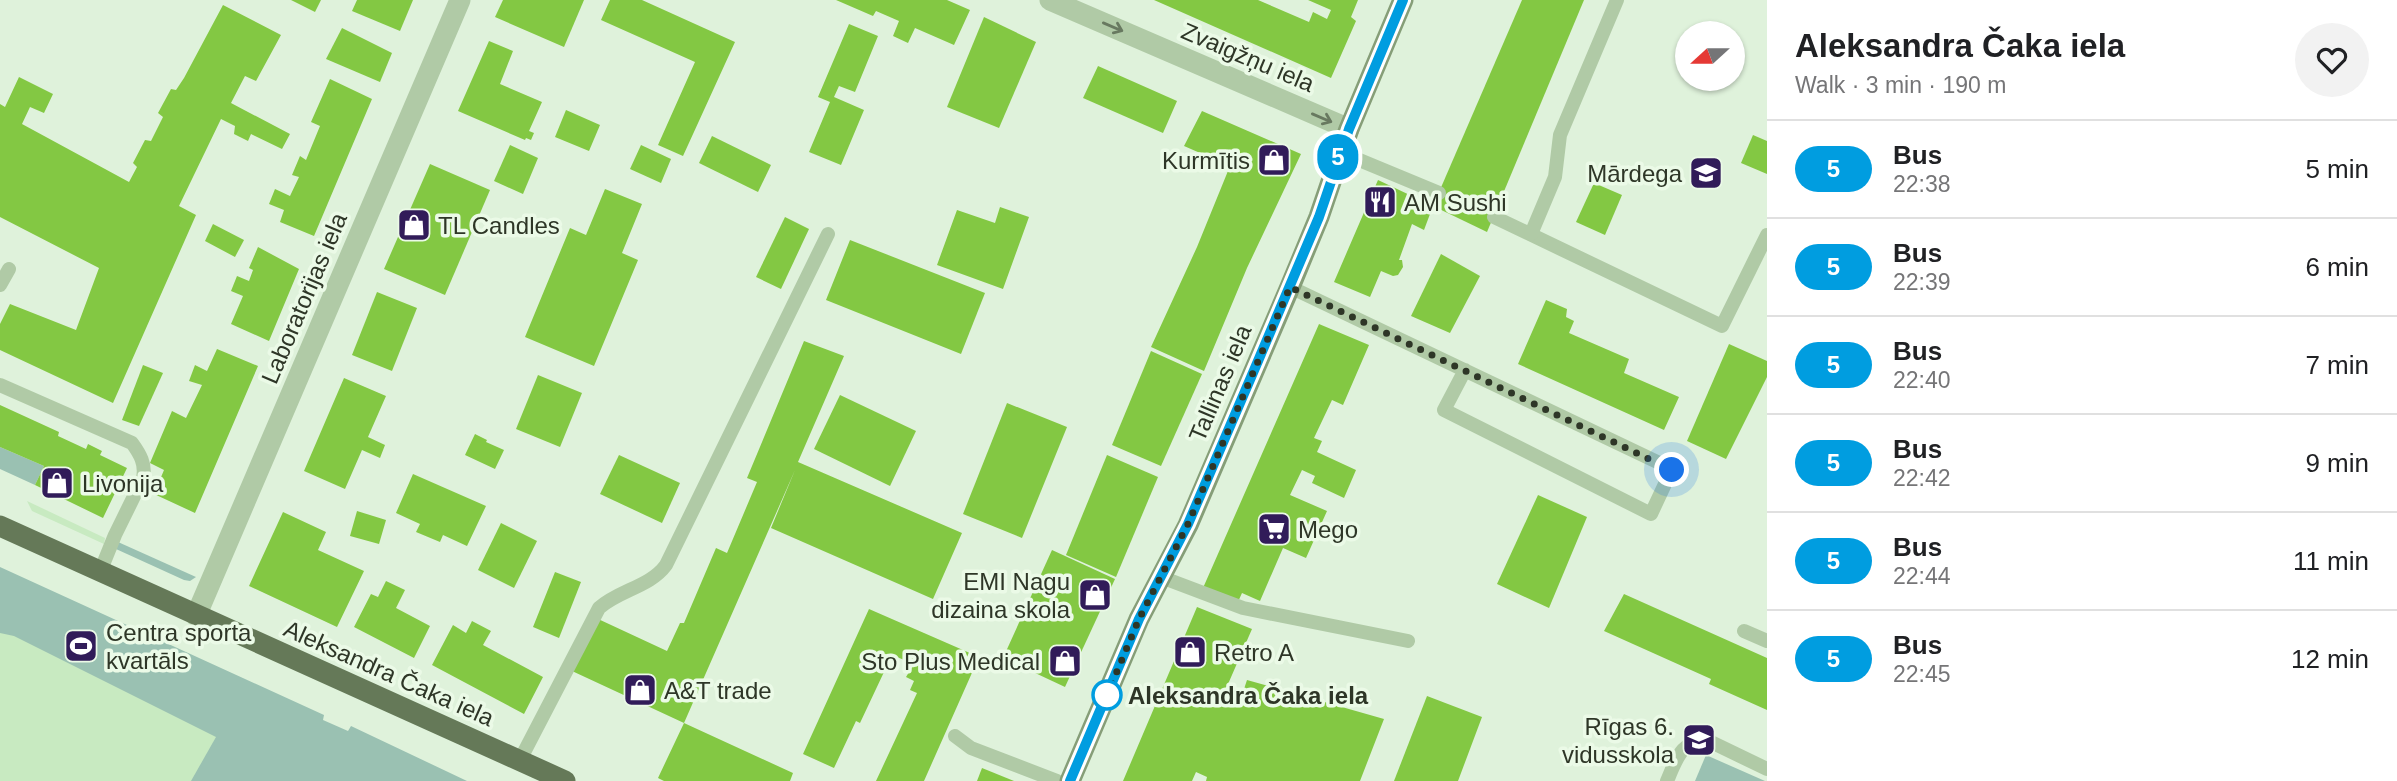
<!DOCTYPE html>
<meta charset="utf-8">
<style>
body{margin:0;font-family:Arial,sans-serif;background:#f2f2f2;color:#202124;height:100vh;display:flex;flex-direction:column;font-size:26px;white-space:nowrap}
*{box-sizing:border-box;margin:0}
p{font-size:23px;color:#757577}
.icon{flex:none;width:38px;height:38px;fill:none;stroke:currentColor;stroke-width:2;stroke-linecap:round;stroke-linejoin:round}
.map{position:relative;flex:1;overflow:hidden}
.sheet{display:flex;flex-direction:column;background:#fff;width:630px}
.sheet>*{flex:none}
.badge{padding:0 14px;border-radius:23px;font-size:24px;line-height:46px}
.needle{width:46px;rotate:249deg}
.tools{position:absolute;left:1675px;top:21px;display:grid;gap:14px}
.tools a{display:grid;place-items:center;width:70px;height:70px;border-radius:50%;background:#fff;box-shadow:0 2px 5px #0004;font-size:35px}
.you{position:absolute;width:35px;height:35px;margin:-18px;border:5px solid #fff;border-radius:50%;background:#1a73e8;box-shadow:0 0 0 10px #1a73e833}
.map>.badge{position:absolute;translate:-50% -50%;box-shadow:0 0 0 4px #fff}
.round{display:grid;place-items:center;flex:none;width:74px;height:74px;border-radius:37px;background:#f2f2f2}
.head{display:flex;align-items:center;justify-content:space-between;height:119px;padding:0 28px}
h1{font-size:33px;font-weight:700;line-height:52px}
ul{padding:0;list-style:none}
li{display:flex;align-items:center;gap:21px;height:98px;padding:0 28px;border-top:2px solid #e0e0e0}
li div{flex:1}
li b{display:block;font-size:26px}
li em{font-style:normal}
li .badge{min-width:77px;font-weight:700;text-align:center}
main{display:flex;flex:1;min-height:0}
.map>svg:first-child{display:block}
.green{fill:#9ac1b2}
.plaza{fill:#c8eac1}
.building{fill:#83c843}
.lines{fill:none;stroke-linecap:round;stroke-linejoin:round}
.lane{stroke:#b0caa6;stroke-width:14}
.street{stroke:#b0caa6;stroke-width:21}
.secondary{stroke:#869e78;stroke-width:21}
.primary{stroke:#657958;stroke-width:21}
.oneway{stroke:#687960}
.line-casing{stroke:#fff;stroke-width:16}
.line{stroke:#009de0;stroke-width:10}
.walk{stroke:#2e3627;stroke-width:7;stroke-dasharray:0 12.6}
.stop-dot{fill:#fff;stroke:#009de0;stroke-width:3.5}
.labels{text-anchor:middle;dominant-baseline:central;stroke-width:7;stroke-linejoin:round;paint-order:stroke}
.street-label{font-size:24px;fill:#2e3627;stroke:#ebfae7}
.poi-label{font-size:24px;fill:#2e3627;stroke:#ebfae7;text-anchor:start}
.stop-label{font-size:24px;font-weight:bold;fill:#2e3627;stroke:#ebfae7;text-anchor:start}
</style>
<main>
<div class="map">
<svg width="1767" height="781" viewBox="0 0 1767 781">
<rect width="100%" height="100%" fill="#dff2db"/>
<g class="green">
<path d="M0,447l44,19 -9,19 -35,-16z"/>
<path d="M118,542l78,35 -6,4 -6,-1 -68,-31z"/>
<path d="M0,567l324,148 -1,5 25,11 3,-5 116,55h-467z"/>
<path d="M1706,755l59,26h-70z"/>
</g>
<g class="plaza">
<path d="M27,501l78,37 -1,6 -72,-33z"/>
<path d="M0,633l14,3 202,101 -25,44h-191z"/>
</g>
<g class="building">
<path d="M291,0h30l-6,12z"/>
<path d="M357,0h56l-13,31 -48,-20z"/>
<path d="M503,0h81l-20,47 -69,-30z"/>
<path d="M610,0h32l93,42 -52,114 -25,-11 37,-83 -94,-42z"/>
<path d="M836,0h111l23,10 -16,35 -39,-17 -7,15 -15,-7 6,-15 -23,-10 -3,5z"/>
<path d="M1154,0h104l51,22 4,-10 14,7 4,-9 -23,-10h50l-7,17 5,4 -25,57z"/>
<path d="M1522,0h62l-97,232 -54,-26z"/>
<path d="M223,5l58,30 -25,46 -11,-5 -14,27 59,31 -8,15 -31,-15 -3,7 -14,-7 1,-8 -14,-7 -42,87 17,9 -83,188 -113,-53v-26l10,-20 66,26 23,-62 -99,-51v-113l5,3 14,-30 34,17 -9,19 -14,-6 -8,17 107,58 8,-15 -4,-4 12,-23 6,1 12,-24 -5,-4 13,-24 5,1 8,-12z"/>
<path d="M984,17l52,25 -37,86 -52,-21z"/>
<path d="M849,24l29,12 -23,56 -16,-6 -5,11 30,13 -23,55 -32,-13 21,-50 -12,-5z"/>
<path d="M342,28l50,25 -12,29 -54,-23z"/>
<path d="M489,41l24,10 -13,33 42,18 -13,29 5,2 -3,7 -5,-2 -1,2 -67,-29z"/>
<path d="M1098,66l79,35 -14,32 -80,-35z"/>
<path d="M330,79l42,20 -58,137 -34,-14 4,-12 -15,-6 6,-15 15,7 9,-19 -7,-2 8,-19 6,4 14,-34 -9,-4z"/>
<path d="M566,110l34,15 -11,26 -34,-14z"/>
<path d="M1202,111l99,43 -54,114 -43,103 -53,-24 46,-100 33,-81 -46,-20z"/>
<path d="M1753,135l14,6v33l-26,-11z"/>
<path d="M712,136l59,29 -13,27 -59,-29z"/>
<path d="M510,145l28,13 -15,36 -29,-13z"/>
<path d="M641,145l30,14 -10,24 -31,-14z"/>
<path d="M430,164l60,26 -45,105 -61,-26z"/>
<path d="M1378,180l55,26 -9,24 -12,-6 -13,36h3l1,7 -5,8 -5,1 -12,-5 -11,26 -36,-15z"/>
<path d="M1594,183l28,12 -17,40 -29,-13z"/>
<path d="M605,189l37,15 -20,49 16,7 -44,106 -69,-29 45,-109 16,7z"/>
<path d="M1000,207l29,10 -26,72 -66,-24 20,-55 38,13z"/>
<path d="M785,217l24,12 -28,60 -25,-12z"/>
<path d="M213,224l31,16 -9,17 -30,-16z"/>
<path d="M850,240l135,53 -24,61 -135,-54z"/>
<path d="M258,247l41,22 -30,72 -38,-17 12,-28 -12,-5 6,-15 12,5 4,-11 -4,-2z"/>
<path d="M1441,254l39,22 -30,57 -39,-17z"/>
<path d="M377,292l40,16 -25,63 -40,-16z"/>
<path d="M1546,300l21,9 -1,8 8,4 -5,12 60,26 -5,14 55,24 -15,33 -146,-66z"/>
<path d="M1319,324l50,21 -26,60 -11,-5 -18,38 8,3 -5,11 39,18 -12,28 -32,-15 3,-7 -13,-6 -12,25 37,16 -21,47 -23,-10 -23,53 -18,-8 -5,11 -34,-16z"/>
<path d="M804,341l40,15 -46,106 164,71 -29,66 -162,-71 24,-58 -111,253 109,50 -3,8h-126l-6,-3 26,-55 -112,-52 24,-53 71,33 13,-28h4l32,-75 11,5 30,-71 -10,-4z"/>
<path d="M1729,344l38,17v16l-41,82 -39,-18z"/>
<path d="M217,349l41,17 -63,147 -41,-19 10,-24 -14,-7 22,-52 14,7 16,-33 -13,-4 6,-16 12,6z"/>
<path d="M1151,351l51,23 -41,92 -49,-21z"/>
<path d="M143,365l20,8 -24,53 -17,-6z"/>
<path d="M538,375l44,18 -22,54 -44,-18z"/>
<path d="M344,378l42,18 -18,41 17,8 -5,13 -18,-8 -17,39 -41,-18z"/>
<path d="M840,395l76,36 -26,55 -76,-37z"/>
<path d="M1007,403l60,24 -45,111 -59,-24z"/>
<path d="M0,405l59,27 -1,4 28,13 2,-5 14,7 -2,4 27,13 -24,50 -68,-33 9,-19 -44,-19z"/>
<path d="M475,434l12,6 -1,2 18,8 -9,19 -30,-14z"/>
<path d="M619,455l61,28 -18,40 -62,-29z"/>
<path d="M1107,455l51,22 -42,100 -50,-22z"/>
<path d="M413,474l73,32 -19,40 -24,-11 -3,7 -24,-10 4,-8 -24,-11z"/>
<path d="M1538,495l49,22 -38,91 -52,-24z"/>
<path d="M357,511l29,9 -7,24 -29,-8z"/>
<path d="M283,512l43,20 -8,18 46,21 -27,56 -88,-41z"/>
<path d="M501,523l36,18 -23,47 -36,-18z"/>
<path d="M1052,550l63,29 -50,108 -62,-29z"/>
<path d="M555,572l26,10 -22,56 -26,-11z"/>
<path d="M386,581l19,9 -9,18 34,18 -16,32 -60,-31 17,-33 7,3z"/>
<path d="M1624,594l143,64v52l-58,-26 2,-5 -107,-48z"/>
<path d="M1197,607l55,22 -27,62 17,4 5,-15 137,39 -24,62h-154l1,-4 -11,-5 -4,9h-69z"/>
<path d="M869,609l110,48 -55,124h-48l41,-88 -7,-3 4,-9 -8,-4 8,-13 -22,-9 -32,68 -4,-2 -22,47 -31,-14z"/>
<path d="M472,621l19,10 -8,14 60,32 -19,37 -92,-49 21,-40 13,8z"/>
<path d="M1427,696l55,21 -24,64h-64z"/>
<path d="M982,768l32,13h-37z"/>
</g>
<g class="lines">
<g class="lane">
<path d="M1340,152l99,41"/>
<path d="M1494,217l228,109 45,-91"/>
<path d="M1531,234l24,-57 5,-42 57,-135"/>
<path d="M0,285l9,-16"/>
<path d="M1290,287l382,182 -21,45 -207,-104 21,-40"/>
<path d="M0,385l132,58c8,11 14,21 11,35l-28,57 -15,37"/>
<path d="M1161,577l82,31 165,33"/>
<path d="M1744,631l23,10"/>
<path d="M955,736l16,12 86,33"/>
<path d="M520,760l79,-152c20,-18 51,-21 67,-43l162,-331"/>
<path d="M1667,781c9,-21 15,-43 42,-40l58,28"/>
</g>
<g class="street">
<path d="M1050,0l299,129"/>
<path d="M196,616l264,-616"/>
</g>
<path class="secondary" d="M1070,781l69,-162 49,-94 102,-238 29,-70 30,-88 54,-129"/>
<path class="primary" d="M0,526l565,255"/>
</g>
<defs><path id="oneway-shaft" d="M-6 0H5M1.5-3L5.5 0L1.5 3" fill="none" stroke-width="1.6" stroke-linecap="round" stroke-linejoin="round" transform="scale(1.75)"/></defs>
<g class="oneway">
<use href="#oneway-shaft" transform="translate(1113 27) rotate(23)"/>
<use href="#oneway-shaft" transform="translate(1322 118) rotate(23)"/>
</g>
<g class="lines">
<defs>
<path id="line" d="M1070,781l69,-162 49,-95 70,-163 61,-144 30,-88 54,-129"/>
</defs>
<use href="#line" class="line-casing"/>
<use href="#line" class="line"/>
<path class="walk" d="M1107,695l32,-76 49,-95 102,-237 382,183"/>
</g>
<defs>
<symbol id="shop-square" viewBox="-11 -11 22 22"><rect x="-9" y="-9" width="18" height="18" rx="4" fill="#311c59" stroke="#ebfae7"/><path d="M-5-2.5h2.3a2.7 3.5 0 0 1 5.4 0H5L5.5 6h-11ZM-1.5-2.5h3a1.5 2.3 0 0 0-3 0Z" fill="#fff"/></symbol>
<symbol id="school-square" viewBox="-11 -11 22 22"><rect x="-9" y="-9" width="18" height="18" rx="4" fill="#311c59" stroke="#ebfae7"/><path d="M0-5L7-2L0 1L-7-2ZM-4 1L0 2.5L4 1V4Q0 6-4 4Z" fill="#fff"/></symbol>
<symbol id="restaurant-square" viewBox="-11 -11 22 22"><rect x="-9" y="-9" width="18" height="18" rx="4" fill="#311c59" stroke="#ebfae7"/><path d="M-5-6h1v4h1v-4h1v4h1v-4h1v5L-1.5 .5V6h-2V.5L-5-1ZM5-6V6H3V1.5H1.5Q1.5-4 5-6Z" fill="#fff"/></symbol>
<symbol id="supermarket-square" viewBox="-11 -11 22 22"><rect x="-9" y="-9" width="18" height="18" rx="4" fill="#311c59" stroke="#ebfae7"/><path d="M-6-5.5h2.5l.6 2H6L4.5 2H-2.5L-4.4-4H-6ZM-1.5 3.2a1.3 1.3 0 1 0 .1 0ZM3 3.2a1.3 1.3 0 1 0 .1 0Z" fill="#fff"/></symbol>
<symbol id="stadium-square" viewBox="-11 -11 22 22"><rect x="-9" y="-9" width="18" height="18" rx="4" fill="#311c59" stroke="#ebfae7"/><path d="M0-5a6.5 5 0 1 0 0 10a6.5 5 0 1 0 0-10ZM-3.5-1.8h7v3.6h-7Z" fill="#fff"/></symbol>
</defs>
<g fill-rule="evenodd">
<use href="#shop-square" x="1255" y="141" width="38" height="38"/>
<use href="#school-square" x="1687" y="154" width="38" height="38"/>
<use href="#restaurant-square" x="1361" y="183" width="38" height="38"/>
<use href="#shop-square" x="395" y="206" width="38" height="38"/>
<use href="#shop-square" x="38" y="464" width="38" height="38"/>
<use href="#supermarket-square" x="1255" y="510" width="38" height="38"/>
<use href="#shop-square" x="1076" y="576" width="38" height="38"/>
<use href="#stadium-square" x="62" y="627" width="38" height="38"/>
<use href="#shop-square" x="1171" y="633" width="38" height="38"/>
<use href="#shop-square" x="1046" y="642" width="38" height="38"/>
<use href="#shop-square" x="621" y="671" width="38" height="38"/>
<use href="#school-square" x="1680" y="721" width="38" height="38"/>
</g>
<circle class="stop-dot" cx="1107" cy="695" r="14"/>
<g class="labels">
<g class="street-label">
<text transform="translate(1248 57) rotate(23)">Zvaigžņu iela</text>
<text transform="translate(304 298) rotate(-67)">Laboratorijas iela</text>
<text transform="translate(1220 383) rotate(-67)">Tallinas iela</text>
<text transform="translate(389 673) rotate(24)">Aleksandra Čaka iela</text>
</g>
<g class="poi-label">
<text x="1250" y="160" text-anchor="end">Kurmītis</text>
<text x="1682" y="173" text-anchor="end">Mārdega</text>
<text x="1404" y="202">AM Sushi</text>
<text x="438" y="225">TL Candles</text>
<text x="82" y="483">Livonija</text>
<text x="1298" y="529">Mego</text>
<text x="1070" y="581" text-anchor="end">EMI Nagu<tspan x="1070" dy="28">dizaina skola</tspan></text>
<text x="106" y="632">Centra sporta<tspan x="106" dy="28">kvartāls</tspan></text>
<text x="1214" y="652">Retro A</text>
<text x="1040" y="661" text-anchor="end">Sto Plus Medical</text>
<text x="664" y="690">A&amp;T trade</text>
<text x="1674" y="726" text-anchor="end">Rīgas 6.<tspan x="1674" dy="28">vidusskola</tspan></text>
</g>
<g class="stop-label">
<text x="1128" y="695">Aleksandra Čaka iela</text>
</g>
</g>
</svg>
<div class="tools">
<a><svg class="needle" viewBox="-14 -14 28 28"><path d="M0-13l5 13h-10z" fill="#e53935"/><path d="M0 13l5-13h-10z" fill="#757577"/></svg></a>
</div>
<div class="you" style="left:1672px;top:470px"></div>
<b class="badge" style="left:1338px;top:157px;background:#009de0;color:#fff">5</b>
</div>
<section class="sheet">
<div class="head"><div><h1>Aleksandra Čaka iela</h1><p>Walk · 3 min · 190 m</p></div><a class="round"><svg class="icon" aria-label="heart" viewBox="0 0 24 24"><path d="M12 20l-8-8c-3-5 5-10 8-4 3-6 11-1 8 4z"/></svg></a></div>
<ul>
<li><span class="badge" style="background:#009de0;color:#fff">5</span><div><b>Bus</b><p>22:38</p></div><em>5 min</em></li>
<li><span class="badge" style="background:#009de0;color:#fff">5</span><div><b>Bus</b><p>22:39</p></div><em>6 min</em></li>
<li><span class="badge" style="background:#009de0;color:#fff">5</span><div><b>Bus</b><p>22:40</p></div><em>7 min</em></li>
<li><span class="badge" style="background:#009de0;color:#fff">5</span><div><b>Bus</b><p>22:42</p></div><em>9 min</em></li>
<li><span class="badge" style="background:#009de0;color:#fff">5</span><div><b>Bus</b><p>22:44</p></div><em>11 min</em></li>
<li><span class="badge" style="background:#009de0;color:#fff">5</span><div><b>Bus</b><p>22:45</p></div><em>12 min</em></li>
</ul>
</section>
</main>
